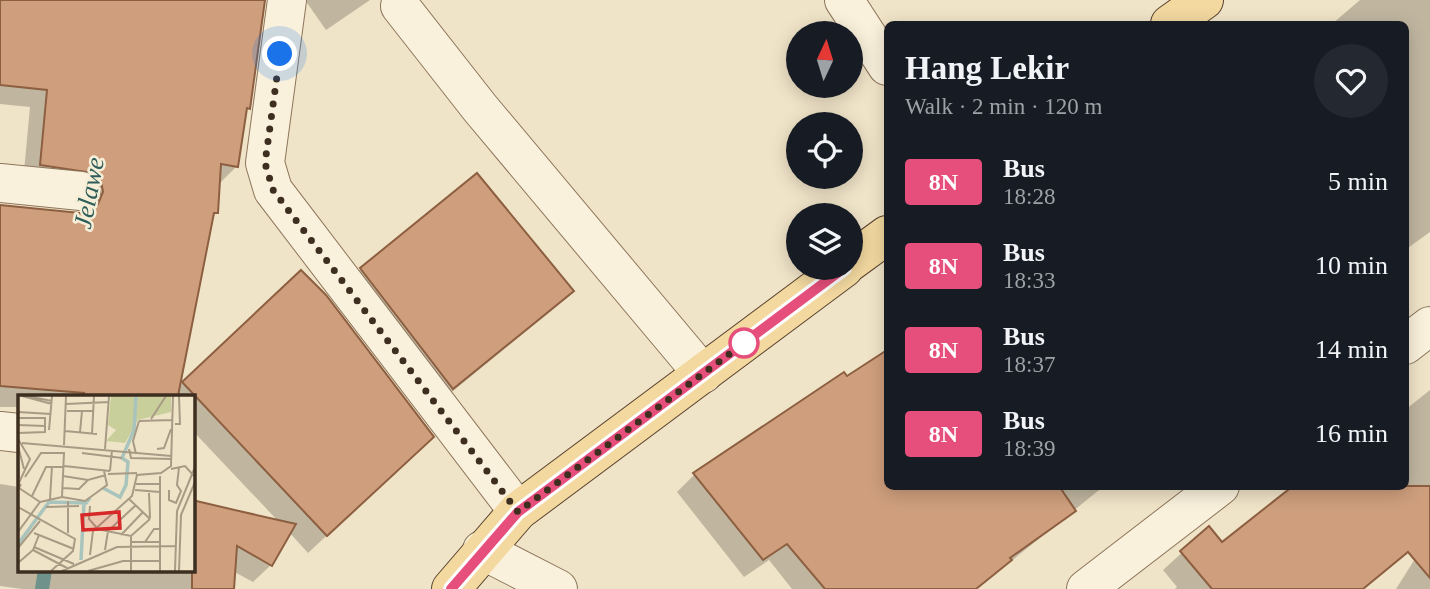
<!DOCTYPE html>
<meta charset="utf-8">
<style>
body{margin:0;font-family:"Times New Roman",serif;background:#242831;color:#f1f3f6;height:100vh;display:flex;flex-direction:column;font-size:26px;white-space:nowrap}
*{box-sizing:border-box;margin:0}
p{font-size:23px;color:#9ea1a6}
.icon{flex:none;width:38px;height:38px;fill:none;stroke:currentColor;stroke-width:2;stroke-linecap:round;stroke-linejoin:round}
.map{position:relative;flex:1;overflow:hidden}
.side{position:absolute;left:884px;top:21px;width:525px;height:469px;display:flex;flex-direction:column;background:#171b24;border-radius:10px;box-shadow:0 4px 18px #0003}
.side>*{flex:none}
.badge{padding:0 14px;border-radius:5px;font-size:24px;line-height:46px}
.needle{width:46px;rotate:4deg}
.fabs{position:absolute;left:786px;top:21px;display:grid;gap:14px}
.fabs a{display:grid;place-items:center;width:77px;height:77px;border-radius:50%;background:#171b24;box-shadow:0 4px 18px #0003;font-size:35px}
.you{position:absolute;width:35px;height:35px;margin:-18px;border:5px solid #fff;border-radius:50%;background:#1a73e8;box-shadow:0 0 0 10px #1a73e833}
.map>.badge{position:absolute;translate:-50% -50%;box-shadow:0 0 0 4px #fff}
.round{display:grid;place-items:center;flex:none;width:74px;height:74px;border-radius:37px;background:#242831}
.overview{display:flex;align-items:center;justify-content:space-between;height:119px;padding:0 21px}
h1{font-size:33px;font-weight:800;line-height:52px}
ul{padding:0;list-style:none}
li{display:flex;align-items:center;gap:21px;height:84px;padding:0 21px}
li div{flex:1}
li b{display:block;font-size:26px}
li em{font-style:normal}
li .badge{min-width:77px;font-weight:700;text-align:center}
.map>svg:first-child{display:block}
.shadow{fill:#0003}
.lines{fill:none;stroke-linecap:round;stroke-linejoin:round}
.stream{stroke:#6f938a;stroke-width:14}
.building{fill:#cf9f7d;stroke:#8d5f41;stroke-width:2}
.minor-casing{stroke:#8d765c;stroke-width:40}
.major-casing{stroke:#5b4430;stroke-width:40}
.minor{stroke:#faf1dc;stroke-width:38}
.major{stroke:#f3d9a0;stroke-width:38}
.line-casing{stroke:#fff;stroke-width:16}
.line{stroke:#e64f7c;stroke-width:10}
.walk{stroke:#3d2e20;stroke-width:7;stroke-dasharray:0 12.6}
.stop-dot{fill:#fff;stroke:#e64f7c;stroke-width:3.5}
.labels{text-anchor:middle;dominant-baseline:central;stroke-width:5;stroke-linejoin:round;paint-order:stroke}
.water-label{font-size:26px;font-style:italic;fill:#2f5d5a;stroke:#f7eed8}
.inset-river{fill:none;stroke:#a9c4bc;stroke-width:3.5}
.inset-road{fill:none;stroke:#a89b85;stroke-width:2}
.view{fill:#d62828;fill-opacity:0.15;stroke:#d62828;stroke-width:3.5}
.inset-edge{fill:none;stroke:#3d2e20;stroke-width:3.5}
</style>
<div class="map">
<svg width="1430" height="589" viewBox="0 0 1430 589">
<rect width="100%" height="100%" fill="#f0e4c8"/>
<g class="shadow">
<path d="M0,0h263l-14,108 -5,4 -7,54 -19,19 -2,28 -4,4 -34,170 123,-115 113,182 -106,99 -19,-21 -18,33 -18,17 -37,-20 -6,27h-188l-22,-3v-102l19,3v83h173l87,-48 -87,-92v-34h-173v11h-19v-200l86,6 -3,-13 -60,-18 7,-75 -30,-3z"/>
<path d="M305,0h65l-44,30z"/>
<path d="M1360,0h70v232l-25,18v-226h-73z"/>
<path d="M361,269l211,21 -21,21 -120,98 -91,-120z"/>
<path d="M887,352v134h217l-127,103h-185l-23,-29 -25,17 -67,-85 18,-18z"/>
<path d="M1430,390v132l-79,67h-176l2,-2 -14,-17 46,-42 13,16 183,-58v-76z"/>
<path d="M1430,535v54h-34z"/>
</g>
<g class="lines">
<path class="stream" d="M42,589l3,-19"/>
</g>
<g class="building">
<path d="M0,0h265l-15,109 -3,-1 -9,59 -17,-3 -3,49h-4l-36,183h-95l1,-3 -84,-7v-181l80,8 9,-2 9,-7 5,-12 -2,-11 -8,-8 -53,-8 7,-75 -47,-5z"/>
<path d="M477,173l97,118 -121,98 -93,-121z"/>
<path d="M301,270l25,25 108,142 -107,99 -145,-154z"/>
<path d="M887,350v136h172l17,25 -66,47 2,2 -36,29h-151l-38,-45 -24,16 -70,-87 151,-101 3,4z"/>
<path d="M1293,486h137v92l-22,-26 -45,37h-151l-32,-38 29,-25 13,16z"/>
<path d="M192,500l47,11 57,13 -24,42 -35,-20 -3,43h-42z"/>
</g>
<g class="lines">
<defs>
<g id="minor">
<path d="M287,0l-22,163 8,27 245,321"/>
<path d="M844,0l43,66"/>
<path d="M400,6l80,102 223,266"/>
<path d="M0,183l81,8"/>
<path d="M1405,345l25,-19"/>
<path d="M0,431l19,2"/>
<path d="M482,550l76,39"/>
<path d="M1086,589l134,-103"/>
</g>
<g id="major">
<path d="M1170,24l34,-24"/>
<path d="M850,262l37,-27"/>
<path d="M451,589l67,-78 326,-243"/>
</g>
</defs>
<use href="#minor" class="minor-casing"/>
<use href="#major" class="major-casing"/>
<use href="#minor" class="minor"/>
<use href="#major" class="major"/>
</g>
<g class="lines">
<defs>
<path id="line" d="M451,589l67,-77 326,-244"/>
</defs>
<use href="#line" class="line-casing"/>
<use href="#line" class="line"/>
<path class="walk" d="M280,54l-15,109 8,27 245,322 226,-169"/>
</g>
<circle class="stop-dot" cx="744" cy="343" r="14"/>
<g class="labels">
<g class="water-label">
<text transform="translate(89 193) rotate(-79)">Jelawe</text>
</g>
</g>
<g transform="translate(18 395)">
<rect width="177" height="177" fill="#f0e4c8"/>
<path d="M93,1h60v16l-33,8 -13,23 -19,-2 10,-11 -8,-5z" fill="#c9cf9b"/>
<path class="inset-river" d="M85,93l17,9 6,-12 2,-23 -6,-4 12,-28 2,-34M0,149l31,-42 37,1 4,-5M63,165l3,-57"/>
<path class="inset-road" d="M4,1l30,8M9,1l25,5M48,9l43,-2M49,16h26M0,17l33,2M0,23h27v14l-27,1M133,24l15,-23M121,26l33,-1M157,29h5l-1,-28M0,30l27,1M31,35l3,-34M47,36l32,3M62,37l2,-21M74,39l2,-38M0,44l12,20 -12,26M4,48l149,13M46,50l2,-49M0,51l6,23M87,54l4,-53M111,54l2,9 40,1M139,54l7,-1 7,-19M0,58l1,25M64,58l40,5M118,59l-3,-13 6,-20M46,71l46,5M153,74l14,-3 10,11M92,76l2,-21M90,79l29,-1M45,81l25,4 18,-5M7,82l16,-24h23l-2,44M3,89l-2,4 21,14M118,89h24M45,93l16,1 9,-9M117,95l25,2M151,95v10l7,3 5,-12 -4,-6 2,-18M131,98l1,25M14,101l14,-29h18M32,104l2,-33M111,104l21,20M22,107l22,-5 23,4 22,-16 -3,-14M72,111l-1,13 7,8M0,112l57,32 -2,12 -22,20M28,112l33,-1M79,134l34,7 19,-17M0,137l22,-30M16,138l40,16M50,138v-32M103,140l22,-23M113,141v35M113,147h29M127,147l9,-13h6M142,151v-70M16,152l40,17M0,153l22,-27M15,155l34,18M87,155l3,-19 28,-26M72,160l3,-24 39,-35 5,-21 24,-2 10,-7 2,-70M0,168l15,-13 6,-15M44,176l55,-24 58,-1M70,176l35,-10h37M142,176v-25M157,176l2,-60 18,-44M161,176l2,-56 14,-33"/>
<path class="view" d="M101,117l1,16 -37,2 -1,-15z"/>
<rect width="177" height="177" class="inset-edge"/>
</g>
</svg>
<div class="fabs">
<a><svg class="needle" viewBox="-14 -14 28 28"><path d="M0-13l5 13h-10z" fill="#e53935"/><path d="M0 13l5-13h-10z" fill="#9ea1a6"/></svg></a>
<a><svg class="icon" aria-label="locate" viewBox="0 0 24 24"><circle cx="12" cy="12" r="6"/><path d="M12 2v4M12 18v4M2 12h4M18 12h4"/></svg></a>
<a><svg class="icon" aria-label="layers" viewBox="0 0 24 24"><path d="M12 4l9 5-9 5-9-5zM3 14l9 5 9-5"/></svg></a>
</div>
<div class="you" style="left:280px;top:54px"></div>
<section class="side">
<div class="overview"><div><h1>Hang Lekir</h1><p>Walk · 2 min · 120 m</p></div><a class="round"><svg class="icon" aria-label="heart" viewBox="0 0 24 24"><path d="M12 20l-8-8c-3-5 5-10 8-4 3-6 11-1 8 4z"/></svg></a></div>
<ul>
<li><span class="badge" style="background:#e64f7c;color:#fff">8N</span><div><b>Bus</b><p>18:28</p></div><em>5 min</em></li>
<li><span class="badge" style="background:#e64f7c;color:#fff">8N</span><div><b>Bus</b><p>18:33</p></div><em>10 min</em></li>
<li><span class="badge" style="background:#e64f7c;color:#fff">8N</span><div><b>Bus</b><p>18:37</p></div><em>14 min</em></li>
<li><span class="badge" style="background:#e64f7c;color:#fff">8N</span><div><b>Bus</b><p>18:39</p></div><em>16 min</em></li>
</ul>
</section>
</div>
